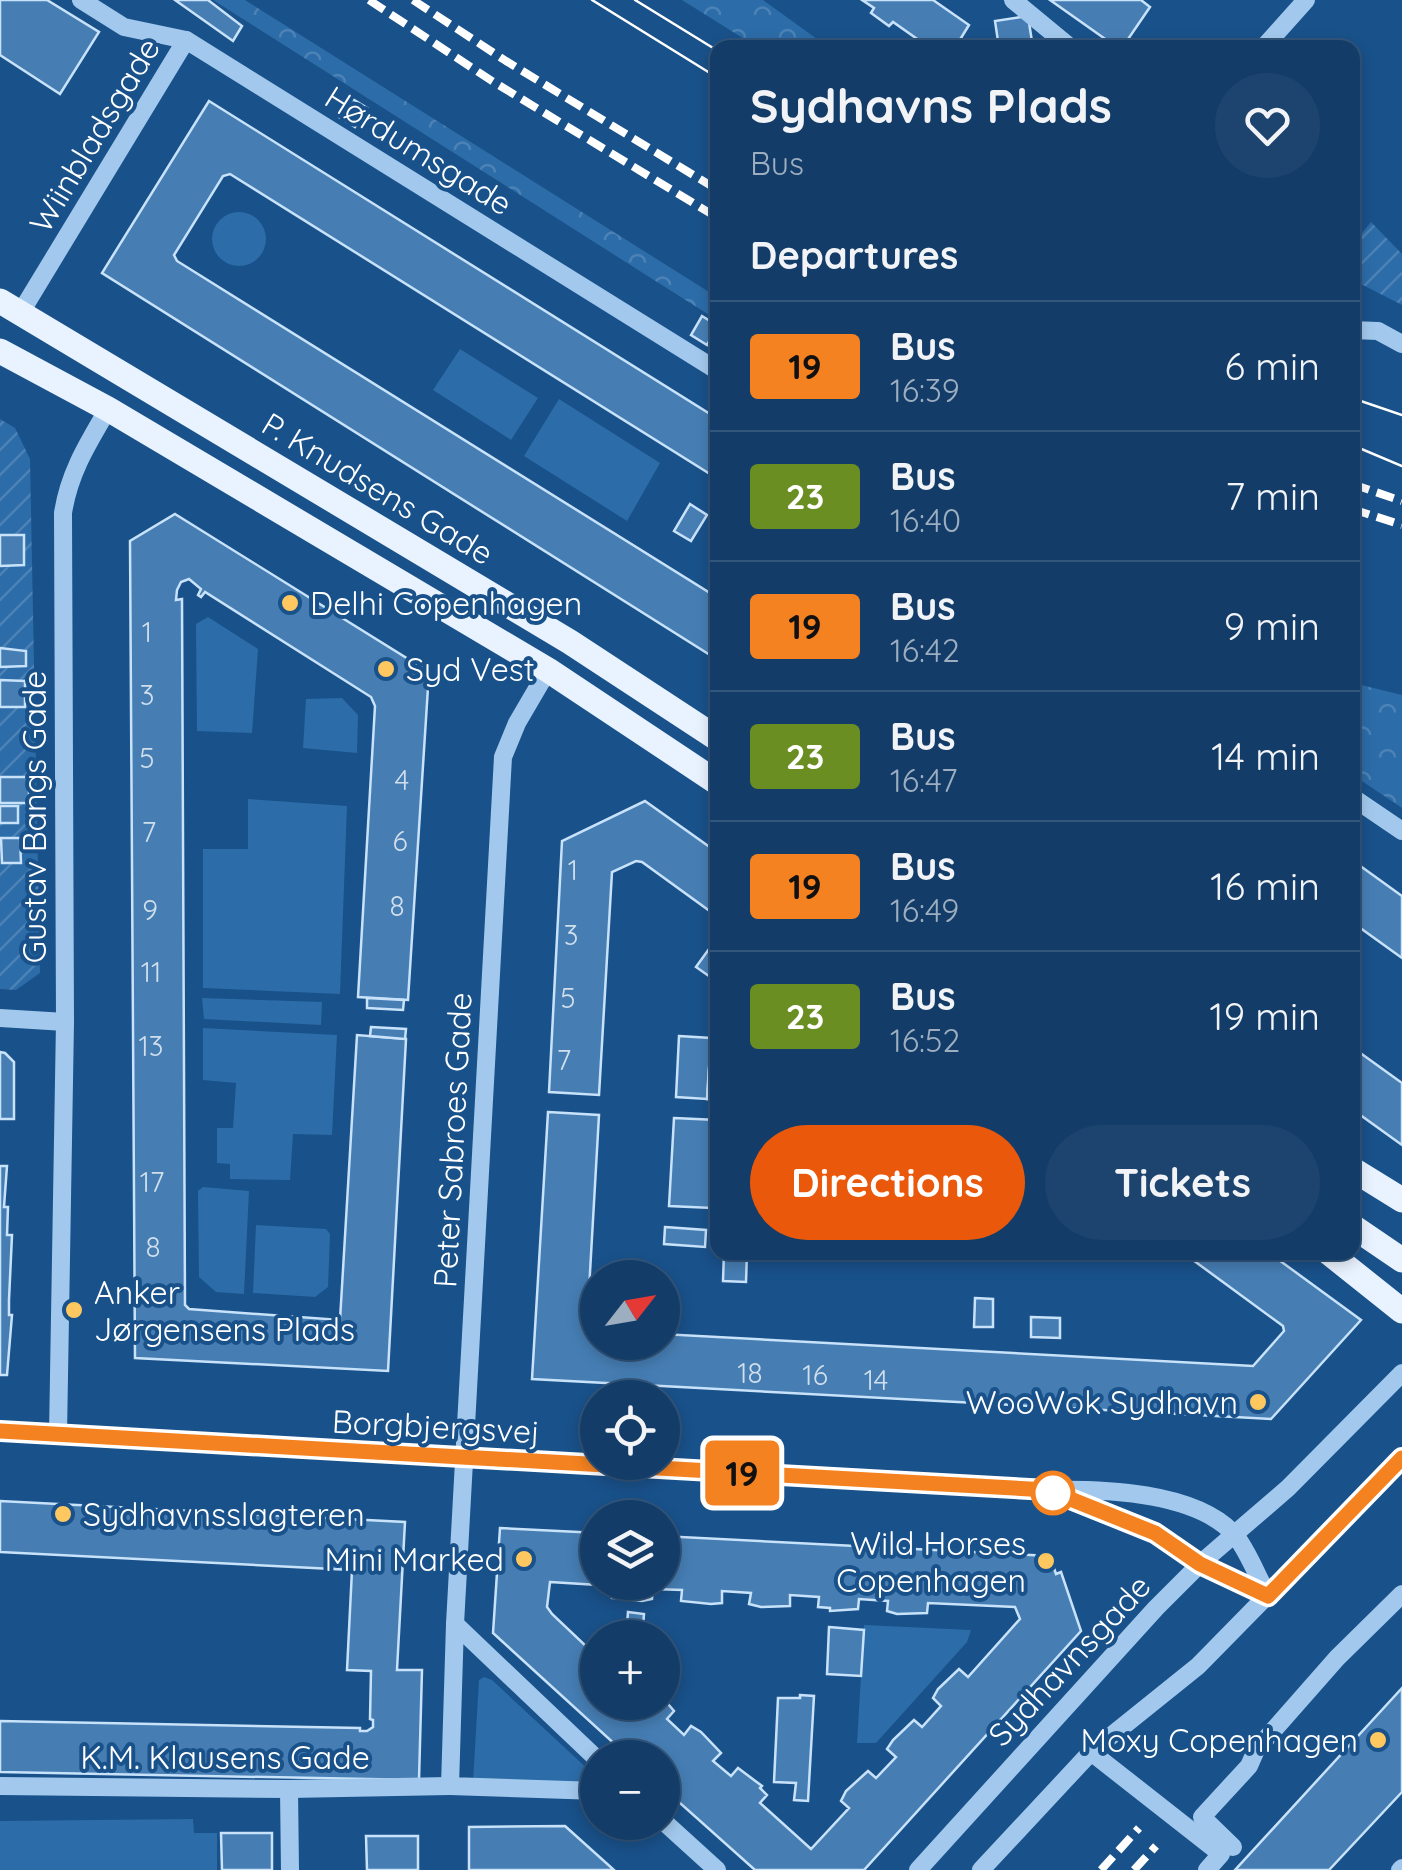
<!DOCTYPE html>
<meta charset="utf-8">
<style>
body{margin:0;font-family:Quicksand,sans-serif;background:#1c446e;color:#f1f3f6;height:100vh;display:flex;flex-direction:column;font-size:38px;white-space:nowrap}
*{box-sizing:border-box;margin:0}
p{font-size:32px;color:#9daec0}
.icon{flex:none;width:55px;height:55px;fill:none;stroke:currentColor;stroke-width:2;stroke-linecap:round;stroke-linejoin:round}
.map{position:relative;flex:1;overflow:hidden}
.drawer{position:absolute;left:710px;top:40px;width:650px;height:1220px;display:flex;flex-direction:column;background:#133d68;border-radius:20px;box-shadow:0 5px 15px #0003,0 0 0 2px #32567c}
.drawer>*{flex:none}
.badge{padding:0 20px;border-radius:8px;font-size:35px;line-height:65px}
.needle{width:65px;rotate:59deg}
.controls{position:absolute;left:580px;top:1260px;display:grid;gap:20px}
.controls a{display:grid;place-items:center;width:100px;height:100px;border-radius:50%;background:#133d68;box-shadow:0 5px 15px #0003,0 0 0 2px #32567c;font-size:50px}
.map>.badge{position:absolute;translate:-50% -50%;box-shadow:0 0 0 5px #fff}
h2{padding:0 40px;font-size:38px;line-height:90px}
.round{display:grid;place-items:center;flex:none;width:105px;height:105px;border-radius:52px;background:#1c446e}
.summary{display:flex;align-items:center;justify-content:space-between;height:170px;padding:0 40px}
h1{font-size:48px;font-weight:700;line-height:75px}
.primary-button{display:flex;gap:20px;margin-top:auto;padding:20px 40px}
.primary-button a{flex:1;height:115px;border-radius:60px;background:#ea580c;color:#fff;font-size:40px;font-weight:700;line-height:115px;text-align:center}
.primary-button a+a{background:#1c446e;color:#f1f3f6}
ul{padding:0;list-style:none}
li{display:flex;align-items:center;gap:30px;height:130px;padding:0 40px;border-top:2px solid #32567c}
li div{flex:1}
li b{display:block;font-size:38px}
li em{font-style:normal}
li .badge{min-width:110px;font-weight:700;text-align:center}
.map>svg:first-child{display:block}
.grass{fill:#2c6ca8}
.forest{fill:url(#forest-crowns)}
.garden{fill:url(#garden-furrows)}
.building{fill:#467eb4;stroke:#c8e2fa;stroke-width:2.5;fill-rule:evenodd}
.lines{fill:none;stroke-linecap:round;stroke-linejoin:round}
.minor{stroke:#a2c9ed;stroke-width:18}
.major{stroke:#e9f3ff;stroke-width:25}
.tram{stroke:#fff;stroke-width:2.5}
.rail{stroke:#fff;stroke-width:8;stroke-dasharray:18 8;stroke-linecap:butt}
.line-casing{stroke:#fff;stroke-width:22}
.line{stroke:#f58220;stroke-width:15}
.poi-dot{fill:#ffc75f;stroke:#19518a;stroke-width:4}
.stop-dot{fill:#fff;stroke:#f58220;stroke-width:5}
.labels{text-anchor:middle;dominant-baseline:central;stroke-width:8;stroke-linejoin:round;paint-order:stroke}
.number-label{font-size:28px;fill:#d1dfec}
.street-label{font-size:32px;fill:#fff;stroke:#19518a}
.poi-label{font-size:32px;fill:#fff;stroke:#19518a;text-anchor:start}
</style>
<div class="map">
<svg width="1402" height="1870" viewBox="0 0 1402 1870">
<defs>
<pattern id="forest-crowns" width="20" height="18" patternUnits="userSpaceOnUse" patternTransform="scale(2.5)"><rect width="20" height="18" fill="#2c6ca8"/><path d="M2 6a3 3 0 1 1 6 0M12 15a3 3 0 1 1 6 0" fill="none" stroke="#4c82b5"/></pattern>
<pattern id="garden-furrows" width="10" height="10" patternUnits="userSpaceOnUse" patternTransform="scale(2.5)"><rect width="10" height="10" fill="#2c6ca8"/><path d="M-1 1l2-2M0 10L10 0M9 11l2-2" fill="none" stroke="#4c82b5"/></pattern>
</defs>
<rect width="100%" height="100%" fill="#19518a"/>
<g class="grass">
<circle cx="239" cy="239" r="27"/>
<path d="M460,349l78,49 -27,42 -78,-50z"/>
<path d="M559,399l101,64 -33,58 -103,-65z"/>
<path d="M208,617l50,32 -6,84 -55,-2 -1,-107z"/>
<path d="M342,698l16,17 -1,38 -54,-5 3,-49z"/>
<path d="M248,799l99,7 -7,188 -137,-6v-139h45z"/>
<path d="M202,998l120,4 -1,23 -117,-6z"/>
<path d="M203,1028l134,7 -5,100 -39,-1 -3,46 -60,-1v-15l-13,-1v-35h16l3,-45 -33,-3z"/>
<path d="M203,1187l46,4 -5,103 -28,-2 -17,-15 -1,-86z"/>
<path d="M256,1225l70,4 4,5 -2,53 -13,10 -62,-4z"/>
<path d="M864,1625l107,5 -4,12 -91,101h-19z"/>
<path d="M484,1677l8,3 100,93 -2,11 -117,-2 6,-102z"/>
<path d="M193,1819l1,14h23v37h-217v-49z"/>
</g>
<g class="forest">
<path d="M213,0h32l472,297v23z"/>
<path d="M682,0h81l65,47h-71z"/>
<path d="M1353,683l49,12v113l-49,-33z"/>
</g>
<g class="garden">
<path d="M1371,222l31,32v51l-49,-25v-36z"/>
<path d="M0,419l15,9 15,31 10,514 -24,17 -16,-1z"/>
</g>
<g class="building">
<path d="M0,0h47l52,32 -39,62 -60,-39z"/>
<path d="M175,0h33l34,26 -9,15z"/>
<path d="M862,0h71l36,25 -8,13 14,10h-45l-37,-26 -4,4 -18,-13 3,-5z"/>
<path d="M1050,0h91l9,7 -28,41h-4z"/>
<path d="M1028,16l5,32h-34l-4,-27z"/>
<path d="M351,98l16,10 -12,19 -16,-10z"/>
<path d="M209,101l509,318v60l-488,-305 -7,2 -49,79 3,6 541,337v62l-616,-387z"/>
<path d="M702,316l16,10 -11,19 -16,-10z"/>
<path d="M690,504l17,11 -16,26 -17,-10z"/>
<path d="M175,514l254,158 -21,328 -50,-3 17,-291 -4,-9 -166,-105 -4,5 -3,-2 3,-6 -12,-10 -8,3 -4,8 -1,10 6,-1 3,706 4,4 151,11 17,-285 49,4 -18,332 -253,-13 -5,-817z"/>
<path d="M0,535h24v30l-24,1z"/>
<path d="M0,648l26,3v15l-26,1z"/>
<path d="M0,680l25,1v26h-25z"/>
<rect x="0" y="777" width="29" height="26"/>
<path d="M645,801l73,52v64l-76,-55 -6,-1 -24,11 -13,223 -50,-3 13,-251z"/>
<rect x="0" y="806" width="18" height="17"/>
<path d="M1,838h19l1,25h-19z"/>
<path d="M1352,860l50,36v62l-50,-36z"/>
<path d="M714,942l4,2 -2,37 -20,-14z"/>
<path d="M367,998l37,2 -1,10 -36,-2z"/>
<path d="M371,1027l35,2 -1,10 -35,-3z"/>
<path d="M679,1036l32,2 -4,61 -31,-2z"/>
<path d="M711,1038h7v62l-11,-1z"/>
<path d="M1352,1047l50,36v62l-50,-36z"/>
<path d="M0,1052l5,1 9,9v57h-14z"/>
<path d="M548,1112l51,3 -12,210 4,5h7v12h64v-8l591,32 31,-35 -1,-5 -101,-74h86l93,68 -90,99 -739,-40z"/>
<path d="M674,1118l43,2 -5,88 -43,-2z"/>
<path d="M0,1166h7l-3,41h4l-1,28h5l-3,65v15h3l-5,60h-7z"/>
<path d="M665,1227l41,3 -1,17 -41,-3z"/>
<path d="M724,1252h23l-1,30 -23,-1z"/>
<path d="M975,1298l18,1v28h-19z"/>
<path d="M1031,1317l29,1v20l-29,-1z"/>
<path d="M0,1501l405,21 -8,148h25l-3,110 -419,-8v-51l360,7v3h7l6,-4v-7l-3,-1 1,-48 -24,-1 5,-100 -352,-18z"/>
<path d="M500,1528l98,5v49h64v-46l388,20 6,18 5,-2 20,59 -217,239h-109l-93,-83v-29h-32l-137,-125zM550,1582l64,4 -2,12 30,3 10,-2 1,-10 29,1 -1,11 30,3 11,-1v-12l29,2 -2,11 12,3 29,-1v-11l29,2 -1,10 12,1v3l28,-2 1,-10 29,2 -1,10 10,3 30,-1 1,-10 87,4 5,12 -52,58 -9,-8 -21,20 -5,9 8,8 -19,21 -8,-7 -21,20 -6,9 9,8 -20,21 -8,-7 -22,20 -5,10 8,7 -38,41 -51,-46 7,-8 -7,-7 2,-2 -24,-18 -7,8 -18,-15 8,-8 -20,-21 -10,-6 -7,9 -17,-16 7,-8 -12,-14v5h-64v-61l-8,9 -38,-36 -5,-7z"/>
<path d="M628,1612l16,2 -2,24h-16z"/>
<path d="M829,1627l35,3 -3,46 -34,-2z"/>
<path d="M1402,1688v104l-73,78h-94z"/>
<path d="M800,1695l14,1 -6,105 -14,-1 2,-17 -22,-1 4,-84h22z"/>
<path d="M565,1826l49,44h-145v-43z"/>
<path d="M221,1833h51v37h-50z"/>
<path d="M366,1836h52v34h-51z"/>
</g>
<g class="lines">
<g class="minor">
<path d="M81,0l43,27 62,13 532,331"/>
<path d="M1013,0l58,48"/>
<path d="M1263,48l43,-48"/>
<path d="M21,312l165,-272"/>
<path d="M1352,330l26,1 24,13"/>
<path d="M548,670l-31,53 -14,34 -48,867 -5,162 148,5"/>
<path d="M1352,797l50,34"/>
<path d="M0,1018l65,4"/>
<path d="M0,1431l1048,59c54,-1 146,1 186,44 14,16 23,43 34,61"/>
<path d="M58,1435l7,-413 -2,-509c6,-40 25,-70 45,-104"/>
<path d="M1053,1492l102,41 46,30 66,32"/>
<path d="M455,1624l143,136"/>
<path d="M1091,1752l130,102 -14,16"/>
<path d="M0,1786l289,3 161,-3"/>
<path d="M289,1789l1,81"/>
<path d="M662,1820l55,50"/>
<path d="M1233,1847l-31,-30 47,-51 7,-16 81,-92 65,-64"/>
<path d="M918,1870l238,-262 45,-45 87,-75 114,-115"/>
<path d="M981,1870l110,-118 107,-86 204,-208"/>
<path d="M1400,1870l2,-2"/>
</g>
<g class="major">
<path d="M0,301l570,341 148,97"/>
<path d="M0,351l108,58 440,261 170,113"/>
<path d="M1352,1169l50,31"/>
<path d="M1352,1226l50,34"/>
<path d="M1328,1252l74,59"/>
</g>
<g class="tram">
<path d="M592,0l126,78"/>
<path d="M635,0l83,51"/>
<path d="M1352,398l50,17"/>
<path d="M1352,445l50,21"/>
</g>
<g class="rail">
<path d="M369,0l123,81 226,137"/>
<path d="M413,0l93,61 212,129"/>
<path d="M1352,484l50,17"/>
<path d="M1352,509l50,16"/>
<path d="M1101,1870l38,-42"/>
<path d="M1134,1870l22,-24"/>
</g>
</g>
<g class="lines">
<defs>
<path id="line" d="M0,1431l1048,59 107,43 45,31 68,32 134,-138"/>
</defs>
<use href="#line" class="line-casing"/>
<use href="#line" class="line"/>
</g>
<g class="poi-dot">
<circle cx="290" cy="603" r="10"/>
<circle cx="386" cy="669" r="10"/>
<circle cx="74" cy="1310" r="10"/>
<circle cx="1258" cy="1402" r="10"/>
<circle cx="63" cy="1514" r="10"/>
<circle cx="524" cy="1559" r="10"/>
<circle cx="1046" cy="1561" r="10"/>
<circle cx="1378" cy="1740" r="10"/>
</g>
<circle class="stop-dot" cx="1053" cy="1493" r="20"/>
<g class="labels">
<g class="number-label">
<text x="147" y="631">1</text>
<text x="147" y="694">3</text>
<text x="147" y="757">5</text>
<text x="402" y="779">4</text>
<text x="149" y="831">7</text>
<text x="400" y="840">6</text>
<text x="573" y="869">1</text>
<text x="397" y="905">8</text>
<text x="150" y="909">9</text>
<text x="571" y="934">3</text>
<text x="151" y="971">11</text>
<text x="568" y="997">5</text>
<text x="151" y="1045">13</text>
<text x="564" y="1059">7</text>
<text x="152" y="1181">17</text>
<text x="153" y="1246">8</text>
<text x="750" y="1372">18</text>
<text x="815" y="1374">16</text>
<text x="876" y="1379">14</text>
</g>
<g class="street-label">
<text transform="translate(94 135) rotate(-59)">Wiinbladsgade</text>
<text transform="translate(419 150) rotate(32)">Hørdumsgade</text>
<text transform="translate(378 488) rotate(31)">P. Knudsens Gade</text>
<text transform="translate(34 817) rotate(-90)">Gustav Bangs Gade</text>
<text transform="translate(452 1140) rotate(-87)">Peter Sabroes Gade</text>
<text transform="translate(436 1426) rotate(3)">Borgbjergsvej</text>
<text transform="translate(1069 1660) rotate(-47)">Sydhavnsgade</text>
<text x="225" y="1757">K.M. Klausens Gade</text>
</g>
<g class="poi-label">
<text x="310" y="603">Delhi Copenhagen</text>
<text x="406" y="669">Syd Vest</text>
<text x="94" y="1292">Anker<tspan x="94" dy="37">Jørgensens Plads</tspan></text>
<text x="1238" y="1402" text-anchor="end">WooWok Sydhavn</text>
<text x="83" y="1514">Sydhavnsslagteren</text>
<text x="1026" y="1543" text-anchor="end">Wild Horses<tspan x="1026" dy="37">Copenhagen</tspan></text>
<text x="504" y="1559" text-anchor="end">Mini Marked</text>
<text x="1358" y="1740" text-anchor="end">Moxy Copenhagen</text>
</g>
</g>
</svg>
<div class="controls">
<a><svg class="needle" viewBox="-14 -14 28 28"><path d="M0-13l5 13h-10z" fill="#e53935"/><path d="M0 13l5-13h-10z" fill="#9daec0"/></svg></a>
<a><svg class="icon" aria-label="locate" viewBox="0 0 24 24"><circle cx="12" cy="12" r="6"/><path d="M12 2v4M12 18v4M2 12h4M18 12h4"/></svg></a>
<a><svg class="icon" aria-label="layers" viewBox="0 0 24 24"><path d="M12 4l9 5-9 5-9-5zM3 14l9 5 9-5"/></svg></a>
<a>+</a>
<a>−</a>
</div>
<b class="badge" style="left:742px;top:1473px;background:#f58220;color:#111">19</b>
<section class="drawer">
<div class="summary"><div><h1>Sydhavns Plads</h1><p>Bus</p></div><a class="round"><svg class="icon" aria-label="heart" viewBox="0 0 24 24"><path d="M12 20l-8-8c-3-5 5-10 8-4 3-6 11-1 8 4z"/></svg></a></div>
<h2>Departures</h2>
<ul>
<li><span class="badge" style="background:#f58220;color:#111">19</span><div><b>Bus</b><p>16:39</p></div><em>6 min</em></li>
<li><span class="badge" style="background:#6b8e23;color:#fff">23</span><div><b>Bus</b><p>16:40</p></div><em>7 min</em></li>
<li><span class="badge" style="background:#f58220;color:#111">19</span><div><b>Bus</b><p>16:42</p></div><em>9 min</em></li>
<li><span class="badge" style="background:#6b8e23;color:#fff">23</span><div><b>Bus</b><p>16:47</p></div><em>14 min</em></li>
<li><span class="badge" style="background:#f58220;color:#111">19</span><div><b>Bus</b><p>16:49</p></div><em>16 min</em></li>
<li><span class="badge" style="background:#6b8e23;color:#fff">23</span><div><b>Bus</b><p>16:52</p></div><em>19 min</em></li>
</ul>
<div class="primary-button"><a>Directions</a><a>Tickets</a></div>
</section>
</div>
